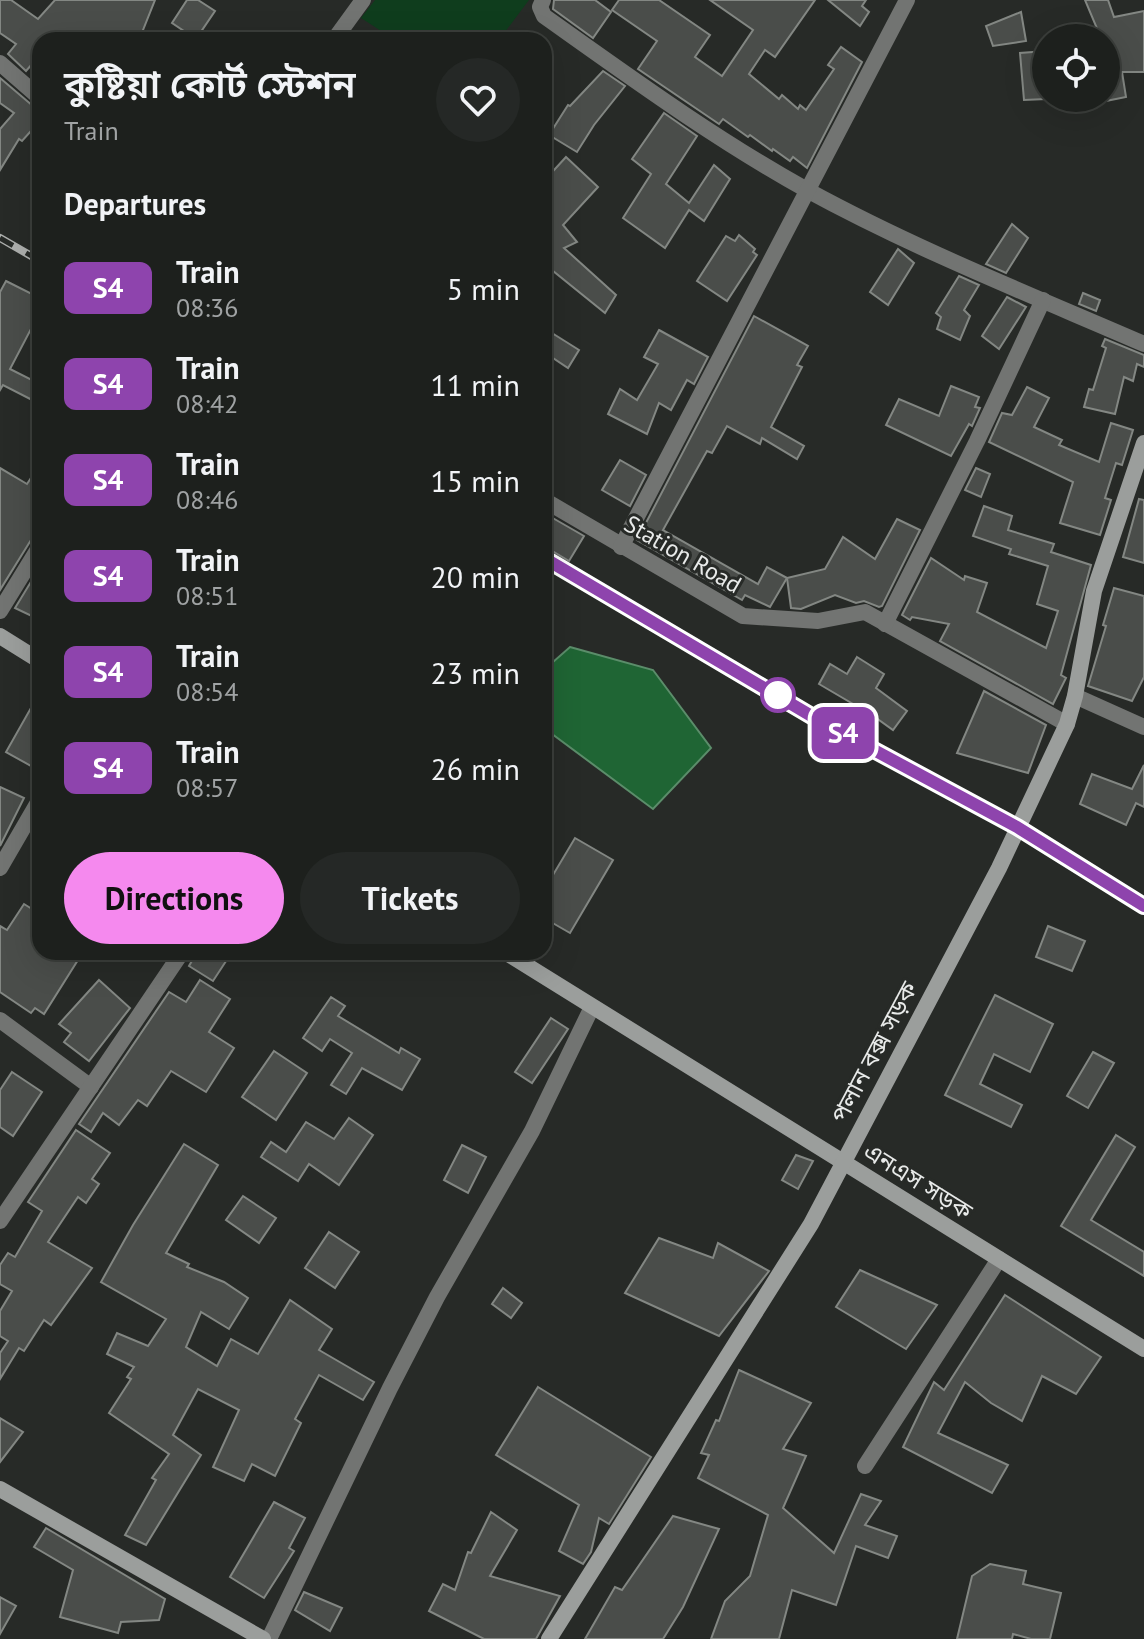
<!DOCTYPE html>
<meta charset="utf-8">
<style>
body{margin:0;font-family:"PT Sans","Noto Sans Bengali",sans-serif;background:#252826;color:#f1f3f6;height:100vh;display:flex;flex-direction:column;font-size:30px;white-space:nowrap}
*{box-sizing:border-box;margin:0}
p{font-size:26px;color:#a0a3a4}
.icon{flex:none;width:44px;height:44px;fill:none;stroke:currentColor;stroke-width:2;stroke-linecap:round;stroke-linejoin:round}
.map{position:relative;flex:1;overflow:hidden}
.drawer{position:absolute;left:32px;top:32px;width:520px;height:928px;display:flex;flex-direction:column;background:#1d201d;border-radius:24px;box-shadow:0 8px 32px #0002,0 0 0 2px #3b3e3b}
.drawer>*{flex:none}
.badge{padding:0 16px;border-radius:12px;font-size:28px;line-height:52px}
.controls{position:absolute;left:1032px;top:24px;display:grid;gap:16px}
.controls a{display:grid;place-items:center;width:88px;height:88px;border-radius:50%;background:#1d201d;box-shadow:0 8px 32px #0002,0 0 0 2px #3b3e3b;font-size:40px}
.map>.badge{position:absolute;translate:-50% -50%;box-shadow:0 0 0 4px #fff}
h2{padding:0 32px;font-size:30px;line-height:72px}
.round{display:grid;place-items:center;flex:none;width:84px;height:84px;border-radius:42px;background:#252826}
.headline{display:flex;align-items:center;justify-content:space-between;height:136px;padding:0 32px}
h1{font-size:38px;font-weight:600;line-height:60px}
.action{display:flex;gap:16px;margin-top:auto;padding:16px 32px}
.action a{flex:1;height:92px;border-radius:48px;background:#f589ee;color:#111;font-size:32px;font-weight:600;line-height:92px;text-align:center}
.action a+a{background:#252826;color:#f1f3f6}
ul{padding:0;list-style:none}
li{display:flex;align-items:center;gap:24px;height:96px;padding:0 32px}
li div{flex:1}
li b{display:block;font-size:30px}
li em{font-style:normal}
li .badge{min-width:88px;font-weight:700;text-align:center}
.map>svg:first-child{display:block}
.green{fill:#0f3d1d}
.water{fill:#1f6534;stroke:#5b8d6a;stroke-width:2}
.building{fill:#4a4d4a;stroke:#838783;stroke-width:2}
.lines{fill:none;stroke-linecap:round;stroke-linejoin:round}
.street{stroke:#727472;stroke-width:16}
.secondary{stroke:#9b9e9c;stroke-width:16}
.rail-casing{stroke:#adafad;stroke-width:8}
.rail{stroke:#272a27;stroke-width:5;stroke-dasharray:15;stroke-linecap:butt}
.line-casing{stroke:#fff;stroke-width:18}
.line{stroke:#8e44ad;stroke-width:12}
.stop-dot{fill:#fff;stroke:#8e44ad;stroke-width:4}
.labels{text-anchor:middle;dominant-baseline:central;stroke-width:6;stroke-linejoin:round;paint-order:stroke}
.street-label{font-size:24px;fill:#e8eae9;stroke:#272a27}
</style>
<div class="map">
<svg width="1144" height="1639" viewBox="0 0 1144 1639">
<rect width="100%" height="100%" fill="#272a27"/>
<path class="green" d="M375,0h154l-30,40h-104l-34,-22z"/>
<path class="water" d="M570,647l83,23 58,78 -58,61 -109,-81v-58z"/>
<g class="building">
<path d="M0,0h11l27,19 17,-19h100l-16,40h-99v15l-14,16 -18,-17 8,-10 -16,-11z"/>
<path d="M187,0h11l17,11 -19,28 -24,-16z"/>
<path d="M554,0h41l16,12 -18,26 -40,-29z"/>
<path d="M619,0h40l51,35 -15,22 27,19 31,-46 -43,-30h105l-40,57 -10,-7 -16,24 30,25 3,-4 16,14 2,-4 6,5 28,-41 -6,-4 13,-18 21,15 -55,106 -14,-11 -3,4 -17,-12 -1,2 -22,-16 -2,2 -25,-18 -4,5 -81,-55 19,-28 -45,-31z"/>
<path d="M828,0h38l-4,6 7,6 -9,14z"/>
<path d="M1085,0h23l6,17 30,-6v61h-22l4,25 -20,4v-63h-5z"/>
<path d="M1021,12l5,29 -33,5 -7,-20z"/>
<path d="M1046,51v48l-22,1 -4,-47z"/>
<path d="M603,71l22,15 -31,39 -17,27 -28,-17 19,-30 2,1z"/>
<path d="M0,78l40,34v9l-18,20 -3,-2 -19,31v-41l14,-16 -14,-10z"/>
<path d="M664,113l33,23 -31,48 23,19 25,-38 16,14 -26,42 -15,-11 -24,38 -42,-30 28,-44 -19,-15z"/>
<path d="M566,157l32,30 -35,38 14,17 -13,6 52,47 -11,18 -52,-42 -9,12v-102z"/>
<path d="M1012,224l16,14 -22,35 -20,-9z"/>
<path d="M739,235l16,14 -2,3 4,3 -30,46 -30,-20 29,-45 9,5z"/>
<path d="M898,249l16,14 -26,42 -18,-13z"/>
<path d="M959,276l20,9 -15,25 6,6 -10,24 -23,-11 4,-12 -5,-4z"/>
<path d="M6,281l34,17v33l-8,-4 -22,42 30,15v20l-37,-19 -3,5v-98z"/>
<path d="M1083,293l17,7 -4,11 -17,-7z"/>
<path d="M1007,297l19,10 -27,42 -17,-13z"/>
<path d="M754,316l54,30 -11,19 5,2 -31,60 33,19 -7,13 -35,-21 -2,6 -33,-18 -15,27 -5,-2 -44,79 95,54 9,-17 20,11 -17,29 -25,-12 -3,5 -105,-60z"/>
<path d="M544,328l35,22 -11,18 -24,-16z"/>
<path d="M659,330l49,27 -14,27 -7,-4 -16,30 -12,-7 -12,31 -39,-20 12,-25 17,11 21,-36 -14,-7z"/>
<path d="M1105,339l39,16v12l-7,-3 -4,17 -9,-4 -9,37 -31,-7 5,-18 4,1 13,-42 -4,-2z"/>
<path d="M951,386l28,11 -4,10 5,1 -8,18 -3,-2 -18,32 -65,-31 13,-26 40,17z"/>
<path d="M1027,387l22,11 -15,29 28,13 -3,5 40,17 12,-39 22,7 -11,35 -6,-2 -11,35 6,2 -11,35 -40,-12 13,-41 -84,-40 13,-29 10,2z"/>
<path d="M620,460l26,15 -16,31 -28,-16z"/>
<path d="M40,464v71l-9,5 -31,50v-122l27,16z"/>
<path d="M976,468l14,6 -9,23 -16,-7z"/>
<path d="M1139,499l5,1v63l-21,-6z"/>
<path d="M984,506l28,10 -4,14 46,14 -3,8 40,13 -30,110 5,3 -13,26 -113,-63 9,-17 -37,-7 -2,3 -8,-5 29,-57 33,22 1,-4 22,7 -10,29 69,36 12,-37 -21,-7 11,-38 -39,-12 2,-5 -38,-13z"/>
<path d="M544,513l40,23 -15,25 -25,-15z"/>
<path d="M897,519l23,11 -38,76 -3,1 -15,-6 -8,2 -21,-8 -34,14 -10,-1 -4,-30 38,-9 18,-32 32,22z"/>
<path d="M40,567v14l-8,12 8,4v23l-25,-12z"/>
<path d="M1114,588l30,8v81l-12,24 -44,-15 18,-60 -3,-1z"/>
<path d="M857,657l27,17 -8,14 31,23 -14,19 -32,-23 -1,1 -41,-24 11,-20 17,10z"/>
<path d="M984,691l62,34 -18,48 -71,-20z"/>
<path d="M40,692v79l-34,-19z"/>
<path d="M1144,765v42l-8,-4 -10,22 -46,-21 12,-30 40,15z"/>
<path d="M0,787l24,11 -24,48z"/>
<path d="M575,838l38,22 -43,73 -26,-15v-28z"/>
<path d="M24,904l16,10v38h43l-39,62 -9,-6 -4,5 -31,-21v-66l7,4z"/>
<path d="M1048,926l37,15 -13,30 -36,-14z"/>
<path d="M197,952h35l-19,29 -24,-15z"/>
<path d="M99,980l31,28 -41,53 -25,-19 7,-9 -12,-9z"/>
<path d="M200,980l30,19 -21,33 25,16 -28,44 -35,-21 -24,35 -9,-6 -19,25 -16,-12 -12,19 -12,-8 90,-132 17,10z"/>
<path d="M995,995l58,29 -23,48 -36,-18 -14,30 42,21 -11,22 -66,-32z"/>
<path d="M331,997l14,9 -7,10 61,37 2,-5 19,11 -18,31 -40,-22 -16,26 -15,-9 21,-32 -22,-14 -8,12 -19,-13z"/>
<path d="M551,1018l17,11 -36,54 -17,-11z"/>
<path d="M274,1051l33,22 -31,47 -34,-23z"/>
<path d="M1093,1052l21,11 -26,45 -21,-12z"/>
<path d="M12,1072l30,20 -29,44 -13,-9v-37z"/>
<path d="M349,1118l24,17 -34,50 -30,-21 -11,17 -37,-24 10,-15 15,10 20,-30 28,17z"/>
<path d="M76,1130l34,23 -18,26 7,5 -13,19 -8,-6 -30,45 44,26 -41,57 -7,-5 -20,31 -5,-3 -19,31v-26l8,-12 -8,-5v-25l12,-20 -12,-7v-19l8,-12 7,4 27,-46 -14,-9z"/>
<path d="M1116,1135l19,12 -44,73 53,32v24l-83,-50z"/>
<path d="M184,1144l34,21 -52,88 23,11 -2,3 37,15 24,16 -19,31 -28,-17 -15,35 31,19 14,-27 27,15 32,-54 42,29 -13,21 55,32 -11,18 -44,-25 -24,44 6,4 -26,53 -23,-12 -8,17 -31,-14 26,-57 -41,-21 -25,46 28,20 -55,90 -21,-10 31,-55 -4,-2 17,-24 -60,-41 22,-34 -4,-2 7,-10 -27,-13 10,-21 31,13 18,-27 -65,-37 32,-57z"/>
<path d="M462,1145l24,12 -18,36 -24,-13z"/>
<path d="M796,1155l17,6 -15,28 -16,-9z"/>
<path d="M243,1196l33,22 -17,25 -33,-23z"/>
<path d="M329,1232l30,20 -24,36 -30,-20z"/>
<path d="M659,1238l54,20 5,-15 51,28 -50,65 -94,-43z"/>
<path d="M860,1270l77,35 -31,44 -70,-42z"/>
<path d="M503,1288l19,15 -11,15 -19,-14z"/>
<path d="M1005,1295l96,62 -25,37 -34,-18 -20,45 -31,-18 -26,-21 -27,51 70,32 -16,28 -89,-46 31,-65 10,8z"/>
<path d="M739,1370l72,33 -28,46 23,7 -23,52 51,45 27,-59 20,7 -16,24 32,11 -9,22 -32,-12 -20,59 -44,-15 -13,49h-68l14,-38 25,-25 18,-61 -70,-37 11,-23 -8,-2 15,-33 3,1z"/>
<path d="M538,1387l113,70 -42,67 -10,-6 -8,34 -8,12 -24,-13 20,-46 -83,-50z"/>
<path d="M0,1418l23,14 -23,30z"/>
<path d="M274,1502l31,16 -16,30 5,3 -30,47 -34,-21z"/>
<path d="M491,1512l26,18 -27,46 70,20 -24,43h-52l-55,-28 14,-27 12,6 13,-38 3,1z"/>
<path d="M673,1516l46,13 -36,78 -20,32h-78l30,-52 7,3z"/>
<path d="M46,1528l119,71 -6,21 -38,2 -3,11 -58,-16 13,-47 -39,-23z"/>
<path d="M990,1564l36,7 -3,13 38,9 -11,46h-19l-18,-5 -1,5h-55l15,-63z"/>
<path d="M304,1592l38,16 -12,23 -35,-21z"/>
<path d="M0,1597l16,9 -16,28z"/>
</g>
<g class="lines">
<g class="street">
<path d="M543,0l-3,7 4,9c86,61 171,123 263,174 108,59 224,105 337,154"/>
<path d="M334,40l29,-40"/>
<path d="M0,63l40,35"/>
<path d="M544,500l199,116 75,5 47,-9 202,112"/>
<path d="M621,547l286,-547"/>
<path d="M0,611l40,-65"/>
<path d="M885,624l92,-183 66,-141"/>
<path d="M1075,696l69,31"/>
<path d="M0,868l40,-69"/>
<path d="M0,1020l91,67"/>
<path d="M0,1221l182,-269"/>
<path d="M865,1466l134,-207"/>
<path d="M269,1639l121,-251 47,-91 95,-166 60,-124"/>
</g>
<g class="secondary">
<path d="M0,636l40,25"/>
<path d="M505,952l639,397"/>
<path d="M0,1489l263,150"/>
<path d="M549,1639l262,-415 188,-356 68,-144 8,-28 19,-105 50,-148"/>
</g>
<defs>
<g id="rail">
<path d="M0,238l40,23"/>
<path d="M544,558l276,163 197,106 127,79"/>
</g>
</defs>
<use href="#rail" class="rail-casing"/>
<use href="#rail" class="rail"/>
</g>
<g class="lines">
<defs>
<path id="line" d="M544,558l276,163 197,106 127,79"/>
</defs>
<use href="#line" class="line-casing"/>
<use href="#line" class="line"/>
</g>
<circle class="stop-dot" cx="778" cy="695" r="16"/>
<g class="labels">
<g class="street-label">
<text transform="translate(683 554) rotate(30)">Station Road</text>
<text transform="translate(874 1052) rotate(-62)">পলান বক্স সড়ক</text>
<text transform="translate(918 1181) rotate(32)">এনএস সড়ক</text>
</g>
</g>
</svg>
<div class="controls">
<a><svg class="icon" aria-label="locate" viewBox="0 0 24 24"><circle cx="12" cy="12" r="6"/><path d="M12 2v4M12 18v4M2 12h4M18 12h4"/></svg></a>
</div>
<b class="badge" style="left:843px;top:733px;background:#8e44ad;color:#fff">S4</b>
<section class="drawer">
<div class="headline"><div><h1>কুষ্টিয়া কোর্ট স্টেশন</h1><p>Train</p></div><a class="round"><svg class="icon" aria-label="heart" viewBox="0 0 24 24"><path d="M12 20l-8-8c-3-5 5-10 8-4 3-6 11-1 8 4z"/></svg></a></div>
<h2>Departures</h2>
<ul>
<li><span class="badge" style="background:#8e44ad;color:#fff">S4</span><div><b>Train</b><p>08:36</p></div><em>5 min</em></li>
<li><span class="badge" style="background:#8e44ad;color:#fff">S4</span><div><b>Train</b><p>08:42</p></div><em>11 min</em></li>
<li><span class="badge" style="background:#8e44ad;color:#fff">S4</span><div><b>Train</b><p>08:46</p></div><em>15 min</em></li>
<li><span class="badge" style="background:#8e44ad;color:#fff">S4</span><div><b>Train</b><p>08:51</p></div><em>20 min</em></li>
<li><span class="badge" style="background:#8e44ad;color:#fff">S4</span><div><b>Train</b><p>08:54</p></div><em>23 min</em></li>
<li><span class="badge" style="background:#8e44ad;color:#fff">S4</span><div><b>Train</b><p>08:57</p></div><em>26 min</em></li>
</ul>
<div class="action"><a>Directions</a><a>Tickets</a></div>
</section>
</div>
